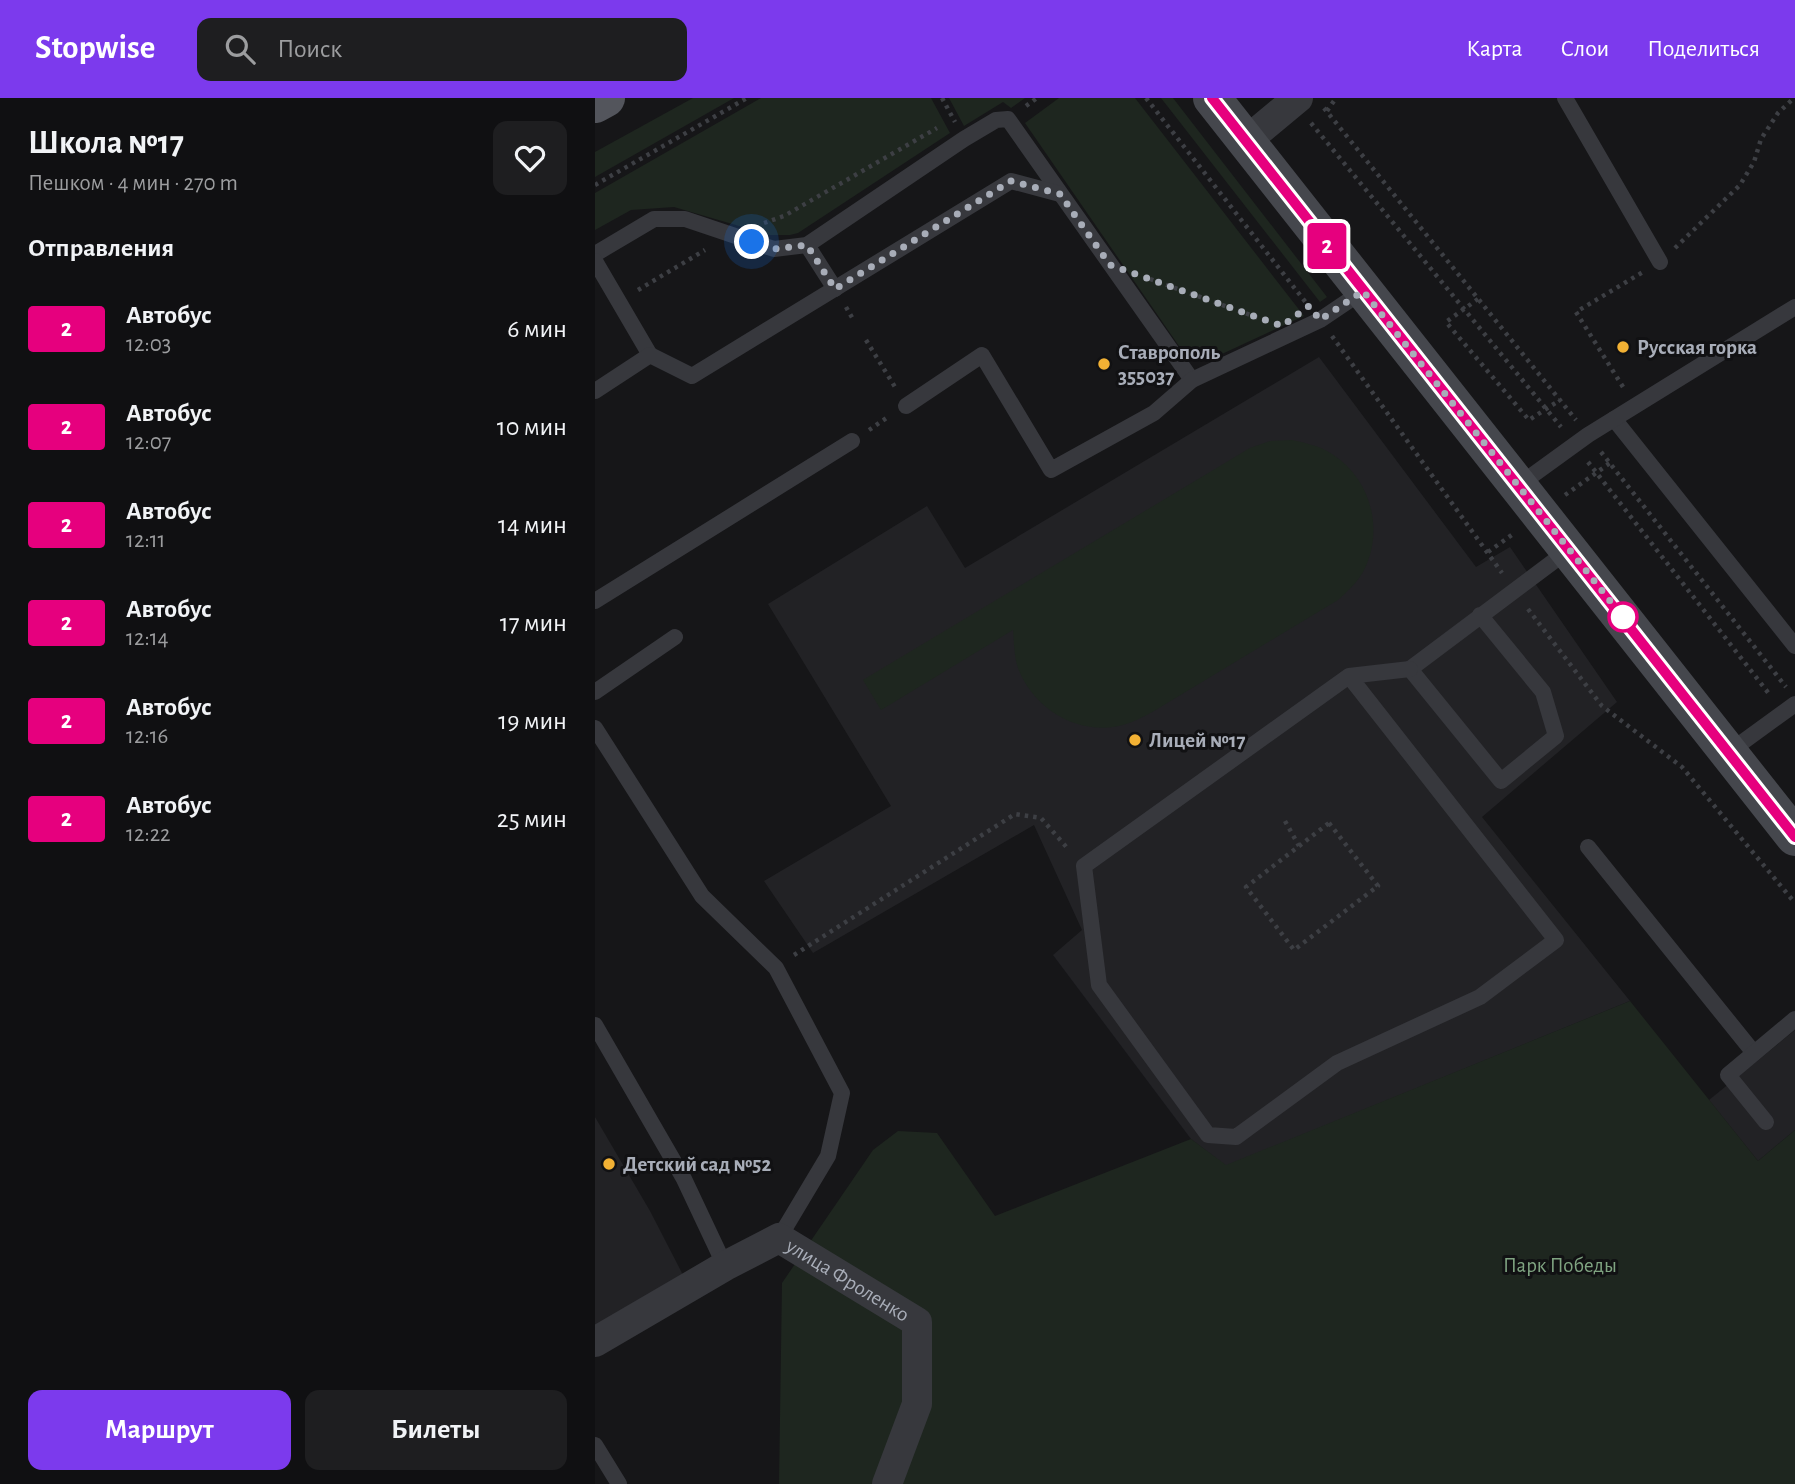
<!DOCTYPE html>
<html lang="ru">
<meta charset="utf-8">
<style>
body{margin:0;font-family:"Alegreya Sans",sans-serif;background:#1e1e20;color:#f1f3f6;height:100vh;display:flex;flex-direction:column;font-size:26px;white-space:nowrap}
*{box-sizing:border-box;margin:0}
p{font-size:23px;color:#9c9d9f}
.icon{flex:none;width:38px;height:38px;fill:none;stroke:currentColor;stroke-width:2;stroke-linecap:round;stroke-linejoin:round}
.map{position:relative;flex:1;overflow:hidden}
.panel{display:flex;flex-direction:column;background:#101012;width:595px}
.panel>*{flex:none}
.badge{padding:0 14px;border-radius:5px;font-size:24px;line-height:46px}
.you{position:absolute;width:35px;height:35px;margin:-18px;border:5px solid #fff;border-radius:50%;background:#1a73e8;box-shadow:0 0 0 10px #1a73e833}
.map>.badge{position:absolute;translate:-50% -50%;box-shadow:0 0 0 4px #fff}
h2{padding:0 28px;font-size:26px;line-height:63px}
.round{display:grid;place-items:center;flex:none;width:74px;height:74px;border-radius:14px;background:#1e1e20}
.overview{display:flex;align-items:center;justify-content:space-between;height:119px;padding:0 28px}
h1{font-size:33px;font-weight:600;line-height:52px}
.cta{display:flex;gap:14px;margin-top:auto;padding:14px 28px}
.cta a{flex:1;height:80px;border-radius:14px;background:#7c3aed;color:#fff;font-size:28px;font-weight:600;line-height:80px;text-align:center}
.cta a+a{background:#1e1e20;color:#f1f3f6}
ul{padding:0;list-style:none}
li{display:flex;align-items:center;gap:21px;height:98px;padding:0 28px}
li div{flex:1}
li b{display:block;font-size:26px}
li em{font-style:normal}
li .badge{min-width:77px;font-weight:700;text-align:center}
header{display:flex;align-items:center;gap:42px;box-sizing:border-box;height:98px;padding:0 35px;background:#7c3aed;color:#fff}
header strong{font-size:33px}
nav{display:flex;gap:38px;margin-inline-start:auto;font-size:24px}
.search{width:490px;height:63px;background:#1e1e20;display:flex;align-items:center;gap:18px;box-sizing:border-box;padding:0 24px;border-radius:14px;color:#9c9d9f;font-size:26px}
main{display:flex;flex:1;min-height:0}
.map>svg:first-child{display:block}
.built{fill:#222225}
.green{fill:#1e261f}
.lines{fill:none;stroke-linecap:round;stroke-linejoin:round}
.path{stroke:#3d3f44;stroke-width:4.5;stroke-dasharray:3.5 5;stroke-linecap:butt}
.service{stroke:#37383d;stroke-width:16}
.minor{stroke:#37383d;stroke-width:30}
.secondary{stroke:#45474d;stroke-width:38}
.primary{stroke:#53555c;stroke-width:38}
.line-casing{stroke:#fff;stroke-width:16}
.line{stroke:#e6007e;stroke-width:10}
.walk{stroke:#a8adb8;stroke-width:7;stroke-dasharray:0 12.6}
.poi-dot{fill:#f2b134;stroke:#111113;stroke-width:2.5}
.stop-dot{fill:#fff;stroke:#e6007e;stroke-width:3.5}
.labels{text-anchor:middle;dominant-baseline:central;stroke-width:6;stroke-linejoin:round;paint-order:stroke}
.poi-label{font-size:21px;font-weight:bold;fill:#a8adb8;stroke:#111113;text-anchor:start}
.park-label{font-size:21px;fill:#7fa381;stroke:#111113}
.street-label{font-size:21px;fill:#a8adb8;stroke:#111113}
</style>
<header>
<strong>Stopwise</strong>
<div class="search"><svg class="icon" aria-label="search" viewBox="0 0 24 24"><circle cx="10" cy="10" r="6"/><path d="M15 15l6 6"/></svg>Поиск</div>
<nav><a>Карта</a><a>Слои</a><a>Поделиться</a></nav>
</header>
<main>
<section class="panel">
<div class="overview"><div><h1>Школа №17</h1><p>Пешком · 4 мин · 270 m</p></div><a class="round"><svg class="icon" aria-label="heart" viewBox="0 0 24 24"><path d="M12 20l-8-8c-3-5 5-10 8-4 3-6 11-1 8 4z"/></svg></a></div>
<h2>Отправления</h2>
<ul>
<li><span class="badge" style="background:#e6007e;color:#fff">2</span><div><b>Автобус</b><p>12:03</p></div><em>6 мин</em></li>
<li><span class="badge" style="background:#e6007e;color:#fff">2</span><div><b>Автобус</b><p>12:07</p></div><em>10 мин</em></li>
<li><span class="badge" style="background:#e6007e;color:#fff">2</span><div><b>Автобус</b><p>12:11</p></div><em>14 мин</em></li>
<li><span class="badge" style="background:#e6007e;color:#fff">2</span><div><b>Автобус</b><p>12:14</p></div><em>17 мин</em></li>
<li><span class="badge" style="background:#e6007e;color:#fff">2</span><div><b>Автобус</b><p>12:16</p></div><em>19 мин</em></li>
<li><span class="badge" style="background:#e6007e;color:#fff">2</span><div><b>Автобус</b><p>12:22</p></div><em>25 мин</em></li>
</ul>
<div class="cta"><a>Маршрут</a><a>Билеты</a></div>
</section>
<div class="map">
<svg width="1200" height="1386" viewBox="0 0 1200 1386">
<rect width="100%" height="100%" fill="#161618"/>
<g class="built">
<path d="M724,259l157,210 34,-20 107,155 -135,115 148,184 -404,165 -35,-27 -138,-184 29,-25 -48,-105 -221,128 -49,-72 127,-75 -123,-202 159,-98 38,62z"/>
<path d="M1200,932v100l-37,31 -49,-61z"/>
<path d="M0,1019l55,94 33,64 -88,51z"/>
</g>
<g class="green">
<path d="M98,0h41l-139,79v-25z"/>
<path d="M166,0h170l19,35 -152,100 -8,2h-20l-96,-28 -43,3 -36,20v-37z"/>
<path d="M354,0h76l-14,10 -8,-6 -39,24z"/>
<path d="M464,0h76l169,218 -95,44 -16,-4 -14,-10 -154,-223z"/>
<path d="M566,0h12l154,199 -7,5z"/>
<path d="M697,342c14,3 28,6 40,14 38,24 52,74 33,114 -6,13 -17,23 -27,32l-184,111c-11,6 -22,12 -35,15 -43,9 -86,-18 -101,-58 -4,-12 -4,-26 -5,-38l-132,80 -18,-30 387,-232 20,-7z"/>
<path d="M1035,903l128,160 37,-31v354h-1016l3,-201 91,-133 25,-19 39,2 58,83 196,-77 35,26z"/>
</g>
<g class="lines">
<g class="path">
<path d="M347,0l13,24"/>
<path d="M551,0l161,206"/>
<path d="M431,8l11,-8"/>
<path d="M729,10l252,312"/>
<path d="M732,13l9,-13"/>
<path d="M716,25l250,304"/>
<path d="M0,87l152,-87"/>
<path d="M169,125l20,-7 153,-88"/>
<path d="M1080,150l65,-63 14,-23 7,-23 17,-26 16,-15"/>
<path d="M555,181l117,42"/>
<path d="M43,192l67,-40"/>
<path d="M883,201l-32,23 83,98 31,-20"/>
<path d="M251,209l8,14"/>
<path d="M737,238l170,237"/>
<path d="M271,242l29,47"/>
<path d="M1028,289l-47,-75 67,-40"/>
<path d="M274,332l19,-13"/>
<path d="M1006,354l185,235"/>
<path d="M993,364l182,233"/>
<path d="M970,397l45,-32"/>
<path d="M893,454l25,-18"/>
<path d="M933,511l74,97 80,61 113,136"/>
<path d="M690,723l14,25"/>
<path d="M734,725l49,63 -84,64 -48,-63z"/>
<path d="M199,857l221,-141 26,4 28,32"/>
</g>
<g class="service">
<path d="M970,0l95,164"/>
<path d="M212,147l28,44"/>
<path d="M0,156l59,-35h31l89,30 33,-4 157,-106 32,-19 12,-1 184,261"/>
<path d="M0,163l55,94"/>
<path d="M0,293l55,-36 42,21 319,-195 49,13"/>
<path d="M311,308l76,-51 69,115 103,-57 38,-33 128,-60 43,-29"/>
<path d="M1019,321l181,227"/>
<path d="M924,387l69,-50 207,-128"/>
<path d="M0,503l257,-160"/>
<path d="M885,517l63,77 13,44 -55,45 -91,-112 160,-120"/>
<path d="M754,578l207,264 -76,57 -143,66 -101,74 -28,-2 -109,-150 -15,-119 265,-190 61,-7"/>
<path d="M0,594l80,-55"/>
<path d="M0,630l107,168 74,72 66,125 -14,63 -49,82"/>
<path d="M1134,654l66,-48"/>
<path d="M993,749l166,206"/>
<path d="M0,927l89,154 41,87"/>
<path d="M1171,1024l-38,-47 67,-56"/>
<path d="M0,1347l24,39"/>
</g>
<g class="minor">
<path d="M650,44l53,-44"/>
<path id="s1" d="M0,1244l130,-76 54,-28 138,84v82l-30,80"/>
</g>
<path class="secondary" d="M617,0l583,739"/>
<path class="primary" d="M0,6l11,-6"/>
</g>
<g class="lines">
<defs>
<path id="line" d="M617,0l583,739"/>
</defs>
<use href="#line" class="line-casing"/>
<use href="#line" class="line"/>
<path class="walk" d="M157,144l22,7 33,-4 28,44 176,-108 49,13 50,71 172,61 27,-20 11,14 43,-29 260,326"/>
</g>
<g class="poi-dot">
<circle cx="1028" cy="249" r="7"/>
<circle cx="509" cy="266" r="7"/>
<circle cx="540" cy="642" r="7"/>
<circle cx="14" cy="1066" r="7"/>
</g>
<circle class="stop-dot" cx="1028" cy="519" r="14"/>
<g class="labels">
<g class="poi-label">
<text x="1042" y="249">Русская горка</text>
<text x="523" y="254">Ставрополь<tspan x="523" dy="24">355037</tspan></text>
<text x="554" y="642">Лицей №17</text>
<text x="28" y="1066">Детский сад №52</text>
</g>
<g class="park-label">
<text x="965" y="1167">Парк Победы</text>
</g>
<g class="street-label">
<text stroke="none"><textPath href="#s1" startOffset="292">улица Фроленко</textPath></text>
</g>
</g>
</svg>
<div class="you" style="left:157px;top:144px"></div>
<b class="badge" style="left:732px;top:148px;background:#e6007e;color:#fff">2</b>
</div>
</main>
